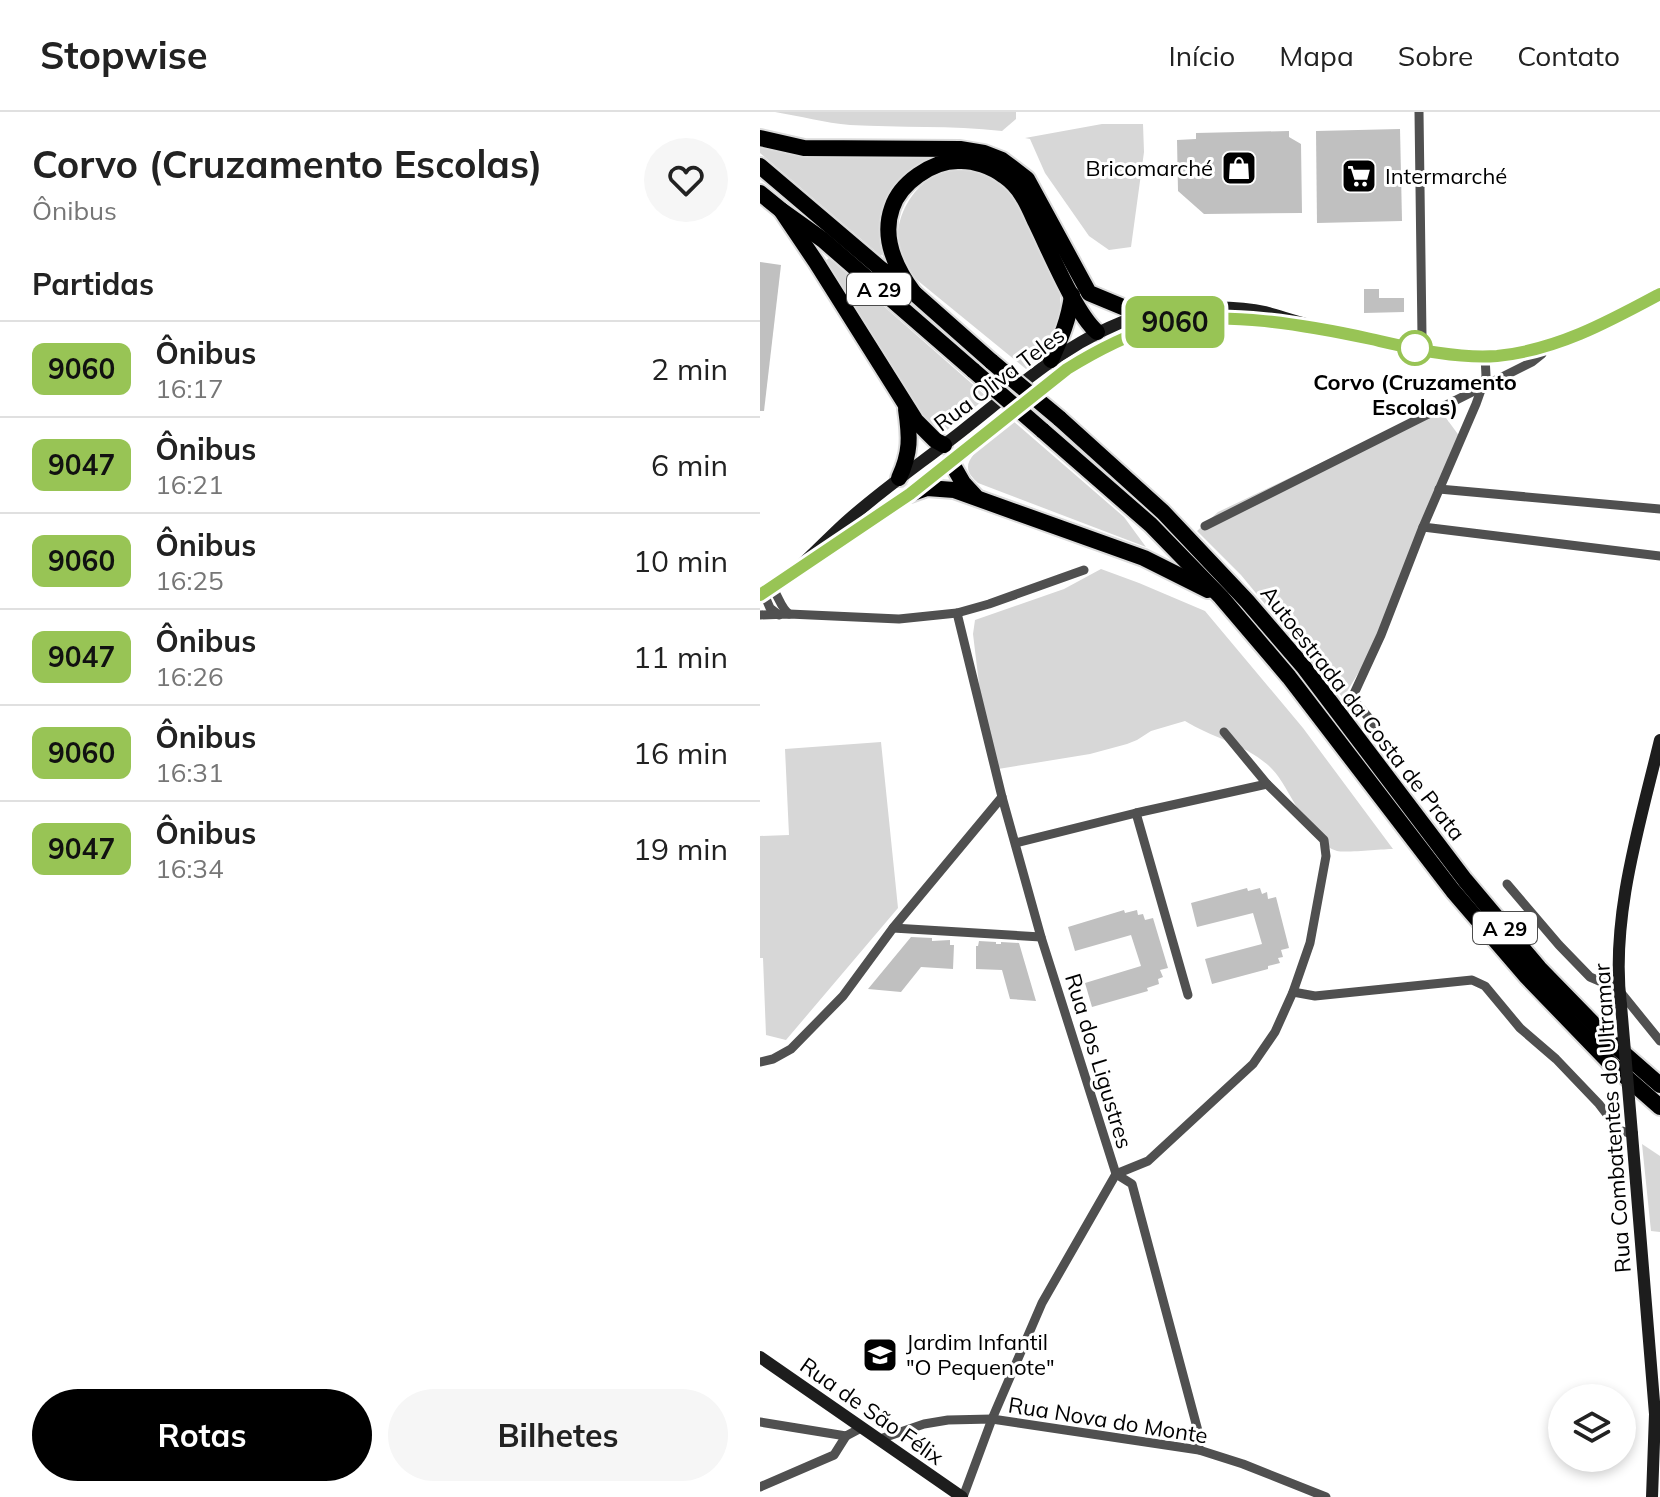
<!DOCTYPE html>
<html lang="pt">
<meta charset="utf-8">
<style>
body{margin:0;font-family:Mulish,sans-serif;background:#f6f6f6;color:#222;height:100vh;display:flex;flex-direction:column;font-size:30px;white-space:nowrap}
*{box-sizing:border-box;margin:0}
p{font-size:26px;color:#767676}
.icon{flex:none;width:44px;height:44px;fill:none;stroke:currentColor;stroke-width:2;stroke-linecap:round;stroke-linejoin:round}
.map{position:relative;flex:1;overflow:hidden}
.details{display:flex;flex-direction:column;background:#fff;width:760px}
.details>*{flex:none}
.badge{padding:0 16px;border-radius:12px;font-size:28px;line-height:52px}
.tools{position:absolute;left:788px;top:1272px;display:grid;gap:16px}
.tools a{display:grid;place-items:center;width:88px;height:88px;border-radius:50%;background:#fff;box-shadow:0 4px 12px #0003;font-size:40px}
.map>.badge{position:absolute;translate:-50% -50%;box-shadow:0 0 0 4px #fff}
h2{padding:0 32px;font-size:30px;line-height:72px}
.round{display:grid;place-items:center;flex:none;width:84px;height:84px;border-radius:42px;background:#f6f6f6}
.head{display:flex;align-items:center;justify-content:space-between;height:136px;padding:0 32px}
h1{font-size:38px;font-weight:700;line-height:60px}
.cta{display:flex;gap:16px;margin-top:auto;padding:16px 32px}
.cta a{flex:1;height:92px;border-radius:48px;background:#000;color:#fff;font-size:32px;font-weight:700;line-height:92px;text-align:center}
.cta a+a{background:#f6f6f6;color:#222}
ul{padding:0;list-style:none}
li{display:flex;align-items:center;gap:24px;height:96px;padding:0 32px;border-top:2px solid #e0e0e0}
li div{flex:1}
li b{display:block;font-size:30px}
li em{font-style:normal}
li .badge{min-width:88px;font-weight:700;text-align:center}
header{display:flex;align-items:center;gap:48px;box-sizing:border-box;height:112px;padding:0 40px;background:#fff;border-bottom:2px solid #e0e0e0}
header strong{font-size:38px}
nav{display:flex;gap:44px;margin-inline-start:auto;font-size:28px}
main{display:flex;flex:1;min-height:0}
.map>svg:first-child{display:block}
.green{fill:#d7d7d7}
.building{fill:#c0c0c0}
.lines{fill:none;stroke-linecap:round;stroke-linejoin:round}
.highway-casing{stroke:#dbdbdb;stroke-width:20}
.street{stroke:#505050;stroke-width:9}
.secondary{stroke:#1d1d1d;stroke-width:12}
.highway{stroke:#000;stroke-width:16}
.highway-bridge-casing{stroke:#dbdbdb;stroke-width:20;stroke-linecap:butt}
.secondary-bridge{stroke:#1d1d1d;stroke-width:12}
.highway-bridge{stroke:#000;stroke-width:16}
.line-casing{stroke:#fff;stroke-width:18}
.line{stroke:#98c455;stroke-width:12}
.stop-dot{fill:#fff;stroke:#98c455;stroke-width:4}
.labels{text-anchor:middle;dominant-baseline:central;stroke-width:6;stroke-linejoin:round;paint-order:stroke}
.shield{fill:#fff;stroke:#4c4c4c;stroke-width:2}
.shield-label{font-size:20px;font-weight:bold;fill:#000}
.poi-label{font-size:22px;fill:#000;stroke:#fff;text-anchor:start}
.street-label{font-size:22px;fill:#000;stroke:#fff}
.stop-label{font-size:22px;font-weight:bold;fill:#000;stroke:#fff}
</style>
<header>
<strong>Stopwise</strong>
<nav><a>Início</a><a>Mapa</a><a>Sobre</a><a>Contato</a></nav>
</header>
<main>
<section class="details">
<div class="head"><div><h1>Corvo (Cruzamento Escolas)</h1><p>Ônibus</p></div><a class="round"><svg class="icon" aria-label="heart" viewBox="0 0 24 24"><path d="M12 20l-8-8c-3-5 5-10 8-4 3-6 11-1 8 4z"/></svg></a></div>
<h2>Partidas</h2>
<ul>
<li><span class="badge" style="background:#98c455;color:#111">9060</span><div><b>Ônibus</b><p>16:17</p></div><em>2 min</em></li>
<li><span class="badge" style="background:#98c455;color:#111">9047</span><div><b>Ônibus</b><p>16:21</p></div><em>6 min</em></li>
<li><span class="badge" style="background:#98c455;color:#111">9060</span><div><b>Ônibus</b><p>16:25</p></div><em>10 min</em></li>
<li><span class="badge" style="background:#98c455;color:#111">9047</span><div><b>Ônibus</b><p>16:26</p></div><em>11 min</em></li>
<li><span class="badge" style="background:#98c455;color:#111">9060</span><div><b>Ônibus</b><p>16:31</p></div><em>16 min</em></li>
<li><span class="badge" style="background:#98c455;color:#111">9047</span><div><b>Ônibus</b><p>16:34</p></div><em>19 min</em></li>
</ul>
<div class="cta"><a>Rotas</a><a>Bilhetes</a></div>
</section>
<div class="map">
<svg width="900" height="1385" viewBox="0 0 900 1385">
<rect width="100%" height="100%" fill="#fff"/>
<g class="green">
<path d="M15,0h241v7l-14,12c-51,-6 -102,-3 -152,-6 -25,-2 -50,-9 -75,-13z"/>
<path d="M342,12h41l1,28 -13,95 -22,3 -20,-14 -44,-63 -15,-34 -5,-1z"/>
<path d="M0,32l194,11 -51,26 -17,66 -5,9 -121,-103z"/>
<path d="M207,56l18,6 17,8 15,15 43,92 1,32 -8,19 -11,14 -16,15 -109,-89c-5,-7 -12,-13 -15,-20 -13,-28 4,-67 29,-82 11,-7 24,-8 36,-10z"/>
<path d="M69,146l158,139 -46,38 -12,-8 -106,-164z"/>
<path d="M678,295l22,30 -76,194 -41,67 -102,-123 -44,-44 21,-19z"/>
<path d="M253,309l111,96 22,30 -168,-64c-5,-5 -10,-9 -10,-16 0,-15 34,-37 45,-46z"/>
<path d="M341,457l38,14 66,28 98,117 90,121c-11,0 -47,4 -56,2 -28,-8 -47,-64 -65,-82 -23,-24 -60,-31 -87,-48l-34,10 -14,9 -10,4 -37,10 -92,15 -18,-77 -7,-58 2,-14 89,-31z"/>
<path d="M121,630l17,166 -112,132 -20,-5 -3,-77h-3v-122l29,-1 -4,-86z"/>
<path d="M882,1032l18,12v76l-9,-1z"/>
</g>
<g class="building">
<path d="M640,17l2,92 -85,2 -1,-92z"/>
<path d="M529,19v6l12,7 1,69 -98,1 -26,-23 -1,-51 19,-1v-6z"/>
<path d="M0,150l21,3 -17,146h-4z"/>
<path d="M604,177h15v9h25v14l-40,1z"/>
<path d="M487,776l1,3 12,-3 2,6 5,-2 1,7 8,-2 13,51 -8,2 2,7 -5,1 2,5 -12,3v3l-56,15 -7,-25 57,-15 -9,-31 -56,14 -6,-24z"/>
<path d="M364,798l1,3 12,-3 1,5 5,-1 2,6 8,-2 15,50 -8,2 3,7 -5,2 1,5 -12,4 1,3 -56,16 -7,-24 56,-17 -10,-31 -56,16 -7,-24z"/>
<path d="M151,825l21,1v3l18,-1v5h4l-1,24 -32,-2 -20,25 -33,-3z"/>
<path d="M219,829l17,1v2h5v-2l18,1 17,58 -26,-2 -8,-29 -26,-1v-23h2z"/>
</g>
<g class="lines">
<defs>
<g id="highway">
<path d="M0,26l44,10 156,1 24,4 18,7 25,19 62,114 53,22"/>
<path d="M0,54l121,103 33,24 78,69"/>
<path d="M0,81l21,17 42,30 151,131"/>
<path d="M21,98l35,52 100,159 19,19 9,5"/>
<path d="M154,181c-18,-24 -33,-54 -22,-85 8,-25 40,-47 66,-47 16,-1 34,6 46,15 16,11 23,27 31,45 14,28 40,92 62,111"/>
<path d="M291,248c10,-22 18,-41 21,-65"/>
<path d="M299,306l104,94 84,89 56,65 162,214 74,88 74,76 47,41"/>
<path d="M282,318l109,95 70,72 68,80 164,214 74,86 83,86 50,44"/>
<path d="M191,350l12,21 12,13"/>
<path d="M139,366c12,-26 11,-41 7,-69"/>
<path d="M150,382l17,-6 27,2 190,68 64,32"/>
</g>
</defs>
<use href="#highway" class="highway-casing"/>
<g class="street">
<path d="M659,0l3,224 -1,14"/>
<path d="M679,377l221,20"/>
<path d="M445,414l327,-164 10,-8v-6"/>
<path d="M663,415l237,29"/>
<path d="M12,476c7,8 8,19 17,26"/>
<path d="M4,482l6,14 9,7"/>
<path d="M197,501l45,184 39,140 75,237 -74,129 -50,116 -29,78"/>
<path d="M0,503l29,-1 110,5 58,-6 32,-9 95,-34"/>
<path d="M614,612l-22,-26 29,-63 42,-108 53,-123 10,-28 -1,-20"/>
<path d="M376,701l52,182"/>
<path d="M256,731l120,-30 131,-29"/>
<path d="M747,772l52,61 31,32 28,12 42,52"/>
<path d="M133,816l148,9"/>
<path d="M533,880l22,4 157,-16 13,6 35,42 36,31 43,45 20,26 13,4"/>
<path d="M0,950l13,-3 18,-10 52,-53 50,-68 109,-131"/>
<path d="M356,1062l32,-13 105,-97 22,-32 18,-40 17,-49 16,-87 -2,-16 -57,-56 -43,-52"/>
<path d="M356,1062l16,10 66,247 1,19"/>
<path d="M0,1310l86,14 15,-8"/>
<path d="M120,1327l44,-15 24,-4 44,-1 207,31 44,14 83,33"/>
<path d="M0,1375l74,-32 12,-19"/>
</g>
<g class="secondary">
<path d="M58,444l92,-62 157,-125c38,-24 80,-45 126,-49 31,-3 62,1 93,4"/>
<path d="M0,483c30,-14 62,-52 87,-74 37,-33 77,-60 115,-90 56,-44 108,-93 177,-115 28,-10 97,-11 126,-4 18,5 35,11 53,15 54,13 111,28 167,29 63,1 121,-33 175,-62"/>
<path d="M861,893c-11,-86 19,-182 39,-265"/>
<path d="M872,1022l23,280 -3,83"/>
<path d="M0,1245l202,140"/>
</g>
<use href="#highway" class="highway"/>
<defs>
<g id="highway-bridge">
<path d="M232,250l67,56"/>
<path d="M214,259l68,59"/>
</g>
</defs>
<use href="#highway-bridge" class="highway-bridge-casing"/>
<path class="secondary-bridge" d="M861,893l11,129"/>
<use href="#highway-bridge" class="highway-bridge"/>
</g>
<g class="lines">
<defs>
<path id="line" d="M0,483l150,-101 157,-125c29,-18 60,-34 93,-44 59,-16 151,1 211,14 40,9 84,20 126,17 60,-6 111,-34 163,-62"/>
</defs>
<use href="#line" class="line-casing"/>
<use href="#line" class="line"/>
</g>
<defs>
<symbol id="shop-square" viewBox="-11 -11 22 22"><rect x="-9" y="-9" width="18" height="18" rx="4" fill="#000" stroke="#fff"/><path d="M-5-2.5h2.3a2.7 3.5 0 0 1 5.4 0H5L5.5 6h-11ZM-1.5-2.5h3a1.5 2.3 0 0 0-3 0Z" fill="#fff"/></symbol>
<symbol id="supermarket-square" viewBox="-11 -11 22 22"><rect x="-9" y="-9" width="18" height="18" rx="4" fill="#000" stroke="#fff"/><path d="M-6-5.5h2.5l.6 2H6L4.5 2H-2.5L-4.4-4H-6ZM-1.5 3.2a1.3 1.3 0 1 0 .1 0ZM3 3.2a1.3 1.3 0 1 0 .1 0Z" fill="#fff"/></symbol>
<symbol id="school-square" viewBox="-11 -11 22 22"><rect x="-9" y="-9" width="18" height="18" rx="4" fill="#000" stroke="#fff"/><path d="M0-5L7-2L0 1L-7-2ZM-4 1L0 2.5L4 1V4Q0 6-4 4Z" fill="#fff"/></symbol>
</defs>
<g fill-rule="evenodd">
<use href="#shop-square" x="459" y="36" width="40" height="40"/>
<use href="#supermarket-square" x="579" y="44" width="40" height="40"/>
<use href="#school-square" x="100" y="1223" width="40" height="40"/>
</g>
<circle class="stop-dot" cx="655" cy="236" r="16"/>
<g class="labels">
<g class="shield">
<rect x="87" y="161" width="64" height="32" rx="6"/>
<rect x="713" y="800" width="64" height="32" rx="6"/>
</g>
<g class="shield-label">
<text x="119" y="177">A 29</text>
<text x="745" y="816">A 29</text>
</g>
<g class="poi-label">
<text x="453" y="56" text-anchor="end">Bricomarché</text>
<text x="625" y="64">Intermarché</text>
<text x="146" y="1230">Jardim Infantil<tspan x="146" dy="25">"O Pequenote"</tspan></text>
</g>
<g class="street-label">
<text transform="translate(239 267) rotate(-37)">Rua Oliva Teles</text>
<text transform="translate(603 601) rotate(52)">Autoestrada da Costa de Prata</text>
<text transform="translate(339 949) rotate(73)">Rua dos Ligustres</text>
<text transform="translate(852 1006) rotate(-94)">Rua Combatentes do Ultramar</text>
<text transform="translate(112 1299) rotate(35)">Rua de São Félix</text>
<text transform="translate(348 1308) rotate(9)">Rua Nova do Monte</text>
</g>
<g class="stop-label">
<text x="655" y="270">Corvo (Cruzamento<tspan x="655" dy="25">Escolas)</tspan></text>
</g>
</g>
</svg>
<div class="tools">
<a><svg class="icon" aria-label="layers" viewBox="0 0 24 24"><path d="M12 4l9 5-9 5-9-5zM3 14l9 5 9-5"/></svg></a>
</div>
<b class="badge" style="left:415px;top:210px;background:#98c455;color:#111">9060</b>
</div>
</main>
